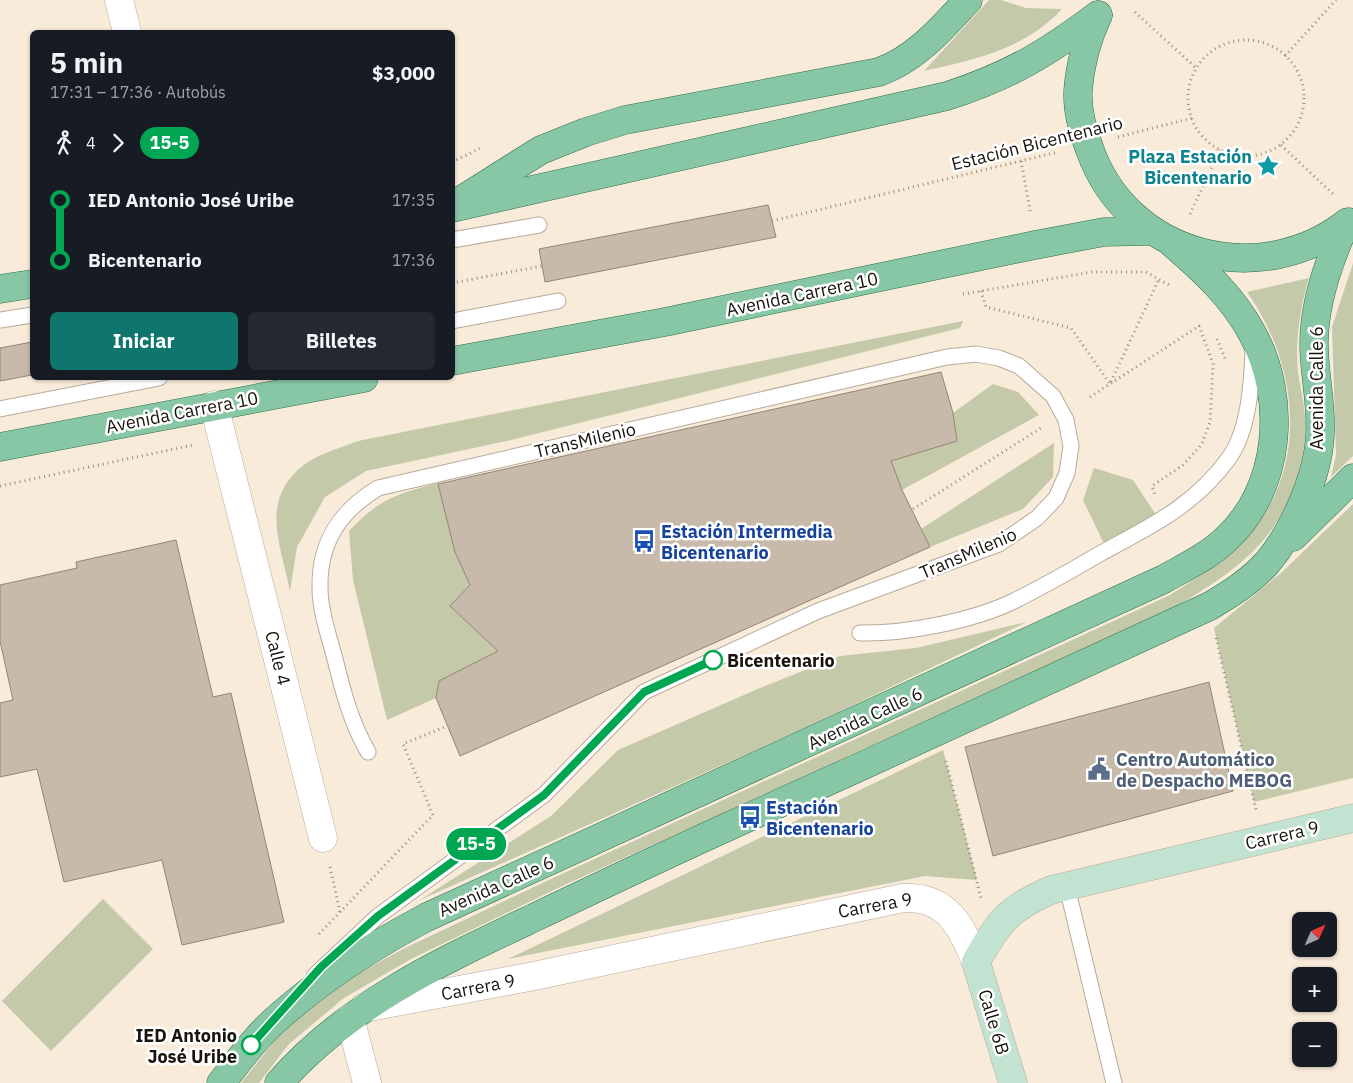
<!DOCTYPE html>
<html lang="es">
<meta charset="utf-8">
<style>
body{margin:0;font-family:"IBM Plex Sans",sans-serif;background:#242831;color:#f1f3f6;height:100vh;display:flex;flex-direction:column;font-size:19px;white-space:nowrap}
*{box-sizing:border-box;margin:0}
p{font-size:16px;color:#9ea1a6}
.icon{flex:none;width:28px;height:28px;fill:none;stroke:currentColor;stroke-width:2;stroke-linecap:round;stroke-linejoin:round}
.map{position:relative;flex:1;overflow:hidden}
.sheet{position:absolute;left:30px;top:30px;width:425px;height:350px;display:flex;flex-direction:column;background:#171b24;border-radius:8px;box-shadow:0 1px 4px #0004}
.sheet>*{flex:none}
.badge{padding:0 10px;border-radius:16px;font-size:18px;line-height:32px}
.needle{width:32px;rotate:45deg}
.tools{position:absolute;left:1292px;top:912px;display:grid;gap:10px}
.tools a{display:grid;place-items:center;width:45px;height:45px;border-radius:8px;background:#171b24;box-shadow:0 1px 4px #0004;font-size:25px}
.map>.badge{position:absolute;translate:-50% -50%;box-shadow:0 0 0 2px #fff}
.legs{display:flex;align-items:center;gap:8px;height:55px;padding:0 20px;font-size:16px}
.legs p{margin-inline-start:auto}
.headline{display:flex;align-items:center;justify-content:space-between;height:85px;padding:0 20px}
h1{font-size:28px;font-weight:800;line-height:38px}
.action{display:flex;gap:10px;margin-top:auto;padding:10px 20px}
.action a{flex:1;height:58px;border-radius:8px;background:#0f766e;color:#fff;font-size:20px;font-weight:800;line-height:58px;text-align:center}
.action a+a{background:#242831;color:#f1f3f6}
ul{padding:0 20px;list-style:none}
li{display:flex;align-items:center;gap:18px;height:60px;font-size:19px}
li i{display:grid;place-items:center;width:8px;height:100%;margin:0 6px;background:currentColor}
li i::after{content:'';width:12px;height:12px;margin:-6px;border:4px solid;border-radius:50%;background:#171b24}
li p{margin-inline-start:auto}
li:first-child i{background:linear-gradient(#0000 50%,currentColor 0)}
li:last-child i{background:linear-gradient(currentColor 50%,#0000 0)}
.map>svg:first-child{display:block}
.green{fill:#c3c9a9}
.building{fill:#c8baaa;stroke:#928576}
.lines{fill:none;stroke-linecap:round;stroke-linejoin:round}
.lane-casing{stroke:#b7aa9a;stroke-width:17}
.street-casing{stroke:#b7aa9a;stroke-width:29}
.secondary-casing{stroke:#b7aa9a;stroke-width:29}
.primary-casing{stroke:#2c6f49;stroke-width:29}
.path{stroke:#988d81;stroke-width:3;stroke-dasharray:1 4;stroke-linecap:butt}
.lane{stroke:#fff;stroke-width:15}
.street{stroke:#fff;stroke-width:28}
.secondary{stroke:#c3e3d2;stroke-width:28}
.primary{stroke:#87c7a6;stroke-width:28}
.line-1-casing{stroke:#fff;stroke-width:11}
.line-1{stroke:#00a651;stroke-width:8}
.stop-1-dot{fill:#fff;stroke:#00a651;stroke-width:2.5}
.labels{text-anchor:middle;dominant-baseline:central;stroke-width:5;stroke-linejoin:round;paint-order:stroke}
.street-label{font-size:18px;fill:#18130d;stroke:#fff}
.culture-label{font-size:18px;font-weight:bold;fill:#0d838f;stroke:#fff;text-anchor:end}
.transit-label{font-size:18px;font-weight:bold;fill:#164399;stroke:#fff;text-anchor:start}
.stop-label{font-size:18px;font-weight:bold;fill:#18130d;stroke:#fff;text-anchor:start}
.service-label{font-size:18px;font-weight:bold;fill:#4e5e75;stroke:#fff;text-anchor:start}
</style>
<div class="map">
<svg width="1353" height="1083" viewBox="0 0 1353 1083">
<rect width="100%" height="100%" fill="#f9ebda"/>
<g class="green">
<path d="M989,0h12l25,8 36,1c-37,40 -87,51 -138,62z"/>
<path d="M1353,263v193l-22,21 5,-22 -4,-128z"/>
<path d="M1309,278c-9,31 -14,61 -11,94 2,15 6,30 7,45 2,20 -2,41 -8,60 -21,68 -63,94 -121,130l-618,281 -147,71 -67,39 -55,46 -30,39h-18l39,-49 57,-49 66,-36 150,-71 617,-283c28,-18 57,-35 79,-60 61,-70 49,-171 -2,-243z"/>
<path d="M963,321l-3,7 -449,112 -145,31 -41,26 -28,50 -7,44c-10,-49 -31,-92 15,-127 13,-10 38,-17 53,-23z"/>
<path d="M993,384l25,8 21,23 -137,75 -11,-29 66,-20 -4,-28z"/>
<path d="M1054,443l-1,34 -30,32 -93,38 -9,-18z"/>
<path d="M1094,468l39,12 27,41 -53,29 -24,-50z"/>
<path d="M438,483l17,69 15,33 -20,21 48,45 -59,30 -3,17 -49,22 -34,-140 -4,-49c32,-33 45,-36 89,-48z"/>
<path d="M1353,504v274l-99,24 -40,-174 67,-55z"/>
<path d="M1027,622l-220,105 -387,173 131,-84 67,-66 142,-62 80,-32 76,-8z"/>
<path d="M943,750l34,130 -52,-4 -417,83z"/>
<path d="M103,899l50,50 -102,102 -49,-50z"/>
</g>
<g class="building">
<path d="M768,205l8,32 -231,45 -6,-33z"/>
<path d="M32,342v33l-32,6v-33z"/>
<path d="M941,372l12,41 4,28 -66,20 11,29 28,57 -470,209 -24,-58 3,-17 59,-30 -48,-45 20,-21 -15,-33 -17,-68z"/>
<path d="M176,540l37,157 18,-4 53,229 -102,23 -20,-85 -98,22 -27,-113 -37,8v-74l13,-3 -13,-59v-56l77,-17 -1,-6z"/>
<path d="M1209,682l24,109 -240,65 -28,-109z"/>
</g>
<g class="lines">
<defs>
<g id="lane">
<path d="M452,240l87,-15"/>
<path d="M0,320l32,-5"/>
<path d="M452,321l106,-20"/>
<path d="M0,409l159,-31"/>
<path d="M860,633c45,1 113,-12 154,-32 30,-15 60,-32 89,-49 50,-27 92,-47 126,-94 20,-28 23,-76 24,-109"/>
<path d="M1067,887l47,196"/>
<path d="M314,976l64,-60 166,-121 100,-103 174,-81 181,-67 38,-26 19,-20 11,-25 4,-27 -5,-26 -13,-24 -34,-30 -20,-8 -23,-4 -29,3 -569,131c-38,23 -59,54 -58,100 0,23 9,48 15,71 8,33 16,63 33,93"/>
</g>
<g id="street">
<path d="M119,0l8,32"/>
<path d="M214,405l109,433"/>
<path d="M364,1008l170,-32 369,-78c44,-2 58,27 73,64"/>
<path d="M350,1018l17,65"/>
</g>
<path id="secondary" d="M1013,1083l-37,-121c22,-40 33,-54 75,-72l302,-72"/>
<g id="primary">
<path d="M1098,15c-11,24 -18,49 -20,76 -1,20 5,41 12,59 38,107 170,141 258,72"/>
<path d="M463,199l78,-49 45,-18 39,-12 254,-48c37,-13 63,-44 89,-72"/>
<path d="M452,208l495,-112c62,-20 99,-42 151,-81"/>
<path d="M0,289l32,-5"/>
<path d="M452,361l213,-39 370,-77 69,-13 48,-1"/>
<path d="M0,447l364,-69"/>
<path d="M1293,537l60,-59"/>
<path d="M221,1083c17,-21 32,-43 52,-61 46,-42 99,-76 154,-105l737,-338c21,-12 43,-22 61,-39 56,-50 63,-142 27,-207 -19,-36 -49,-63 -80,-90"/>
<path d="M279,1083c67,-77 159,-120 250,-163 65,-31 130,-62 196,-92 162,-73 323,-147 485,-222 20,-12 41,-25 57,-43 27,-32 51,-87 53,-128 2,-31 -6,-61 -6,-91 0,-41 15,-84 32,-121"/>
</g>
</defs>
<use href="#lane" class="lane-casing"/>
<use href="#street" class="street-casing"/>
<use href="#secondary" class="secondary-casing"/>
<use href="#primary" class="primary-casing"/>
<g class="path">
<path d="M1135,12l61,56"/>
<circle cx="1246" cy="98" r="58"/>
<path d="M1285,56l51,-56"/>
<path d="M1118,137l74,-19"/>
<path d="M1281,145l52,49"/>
<path d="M1021,161l10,54"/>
<path d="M452,162l29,-14"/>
<path d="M1190,214l30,-64"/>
<path d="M772,221l286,-69"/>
<path d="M452,283l90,-17"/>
<path d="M981,291l5,16 85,21 39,56 49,-105"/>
<path d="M963,294l129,-22h54l23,13"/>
<path d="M1217,339l9,22"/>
<path d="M1090,397l109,-71 14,38 -3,58 -8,22 -19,21 -31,21 3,9"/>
<path d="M0,486l193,-41"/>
<path d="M913,509l128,-81"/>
<path d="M1216,638l40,172"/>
<path d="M946,761l35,137"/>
<path d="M330,867l10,45"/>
<path d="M319,934l114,-119 -30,-71 44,-18"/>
</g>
<use href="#lane" class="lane"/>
<use href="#street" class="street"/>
<use href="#secondary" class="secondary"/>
<use href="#primary" class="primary"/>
</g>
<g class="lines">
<defs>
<path id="line-1" d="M251,1045l70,-78 57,-51 166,-121 100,-103 69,-32"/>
</defs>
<use href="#line-1" class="line-1-casing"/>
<use href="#line-1" class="line-1"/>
</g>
<defs>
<symbol id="sight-bare" viewBox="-9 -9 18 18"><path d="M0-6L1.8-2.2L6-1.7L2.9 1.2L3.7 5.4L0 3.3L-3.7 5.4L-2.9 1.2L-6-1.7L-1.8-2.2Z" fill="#0f9aa8" stroke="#fff" stroke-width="2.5" paint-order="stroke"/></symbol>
<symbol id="bus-bare" viewBox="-9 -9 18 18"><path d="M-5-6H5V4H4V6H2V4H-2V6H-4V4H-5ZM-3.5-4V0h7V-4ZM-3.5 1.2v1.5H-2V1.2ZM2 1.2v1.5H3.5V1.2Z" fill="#1a4fb4" stroke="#fff" stroke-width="2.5" paint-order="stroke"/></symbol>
<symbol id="civic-bare" viewBox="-9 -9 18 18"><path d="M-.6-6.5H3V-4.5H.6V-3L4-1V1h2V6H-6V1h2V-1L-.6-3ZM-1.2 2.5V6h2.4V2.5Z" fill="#5c6f8a" stroke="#fff" stroke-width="2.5" paint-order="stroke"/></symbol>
</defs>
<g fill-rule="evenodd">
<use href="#sight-bare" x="1252" y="150" width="32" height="32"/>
<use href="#bus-bare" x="628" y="525" width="32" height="32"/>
<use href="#civic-bare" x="1083" y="753" width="32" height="32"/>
<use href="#bus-bare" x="734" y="801" width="32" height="32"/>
</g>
<g class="stop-1-dot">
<circle cx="713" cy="660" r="9"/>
<circle cx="251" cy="1045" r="9"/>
</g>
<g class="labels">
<g class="street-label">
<text transform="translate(1037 143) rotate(-14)">Estación Bicentenario</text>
<text transform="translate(802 294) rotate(-12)">Avenida Carrera 10</text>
<text transform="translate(1316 388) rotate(-90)">Avenida Calle 6</text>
<text transform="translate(182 412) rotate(-11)">Avenida Carrera 10</text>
<text transform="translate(585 440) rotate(-13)">TransMilenio</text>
<text transform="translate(968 553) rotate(-23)">TransMilenio</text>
<text transform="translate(278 658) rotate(76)">Calle 4</text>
<text transform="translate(865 718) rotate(-25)">Avenida Calle 6</text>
<text transform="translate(1282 835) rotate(-13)">Carrera 9</text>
<text transform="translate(496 886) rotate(-24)">Avenida Calle 6</text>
<text transform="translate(875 905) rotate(-10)">Carrera 9</text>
<text transform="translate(478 987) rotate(-11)">Carrera 9</text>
<text transform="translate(994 1022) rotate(73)">Calle 6B</text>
</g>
<g class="culture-label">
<text x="1252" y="156">Plaza Estación<tspan x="1252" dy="21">Bicentenario</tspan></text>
</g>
<g class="transit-label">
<text x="661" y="531">Estación Intermedia<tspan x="661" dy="21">Bicentenario</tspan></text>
<text x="766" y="807">Estación<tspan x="766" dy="21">Bicentenario</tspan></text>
</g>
<g class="stop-label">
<text x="727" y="660">Bicentenario</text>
<text x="237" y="1035" text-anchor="end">IED Antonio<tspan x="237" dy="21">José Uribe</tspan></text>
</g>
<g class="service-label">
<text x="1116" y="759">Centro Automático<tspan x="1116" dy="21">de Despacho MEBOG</tspan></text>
</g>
</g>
</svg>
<div class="tools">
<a><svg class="needle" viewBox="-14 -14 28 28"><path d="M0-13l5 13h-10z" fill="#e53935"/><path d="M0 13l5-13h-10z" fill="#9ea1a6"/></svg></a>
<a>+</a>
<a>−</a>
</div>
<b class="badge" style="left:476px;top:844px;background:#00a651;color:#fff">15-5</b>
<section class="sheet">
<div class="headline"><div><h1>5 min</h1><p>17:31 – 17:36 · Autobús</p></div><b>$3,000</b></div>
<div class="legs"><svg class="icon" aria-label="walk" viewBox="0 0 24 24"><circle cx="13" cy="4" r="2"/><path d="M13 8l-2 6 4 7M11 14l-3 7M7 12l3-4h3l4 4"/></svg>4<svg class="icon" aria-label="forward" viewBox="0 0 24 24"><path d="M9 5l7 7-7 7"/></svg><b class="badge" style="background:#00a651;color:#fff">15-5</b></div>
<ul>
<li><i style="color:#00a651"></i><b>IED Antonio José Uribe</b><p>17:35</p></li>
<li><i style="color:#00a651"></i><b>Bicentenario</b><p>17:36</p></li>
</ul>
<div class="action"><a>Iniciar</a><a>Billetes</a></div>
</section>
</div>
